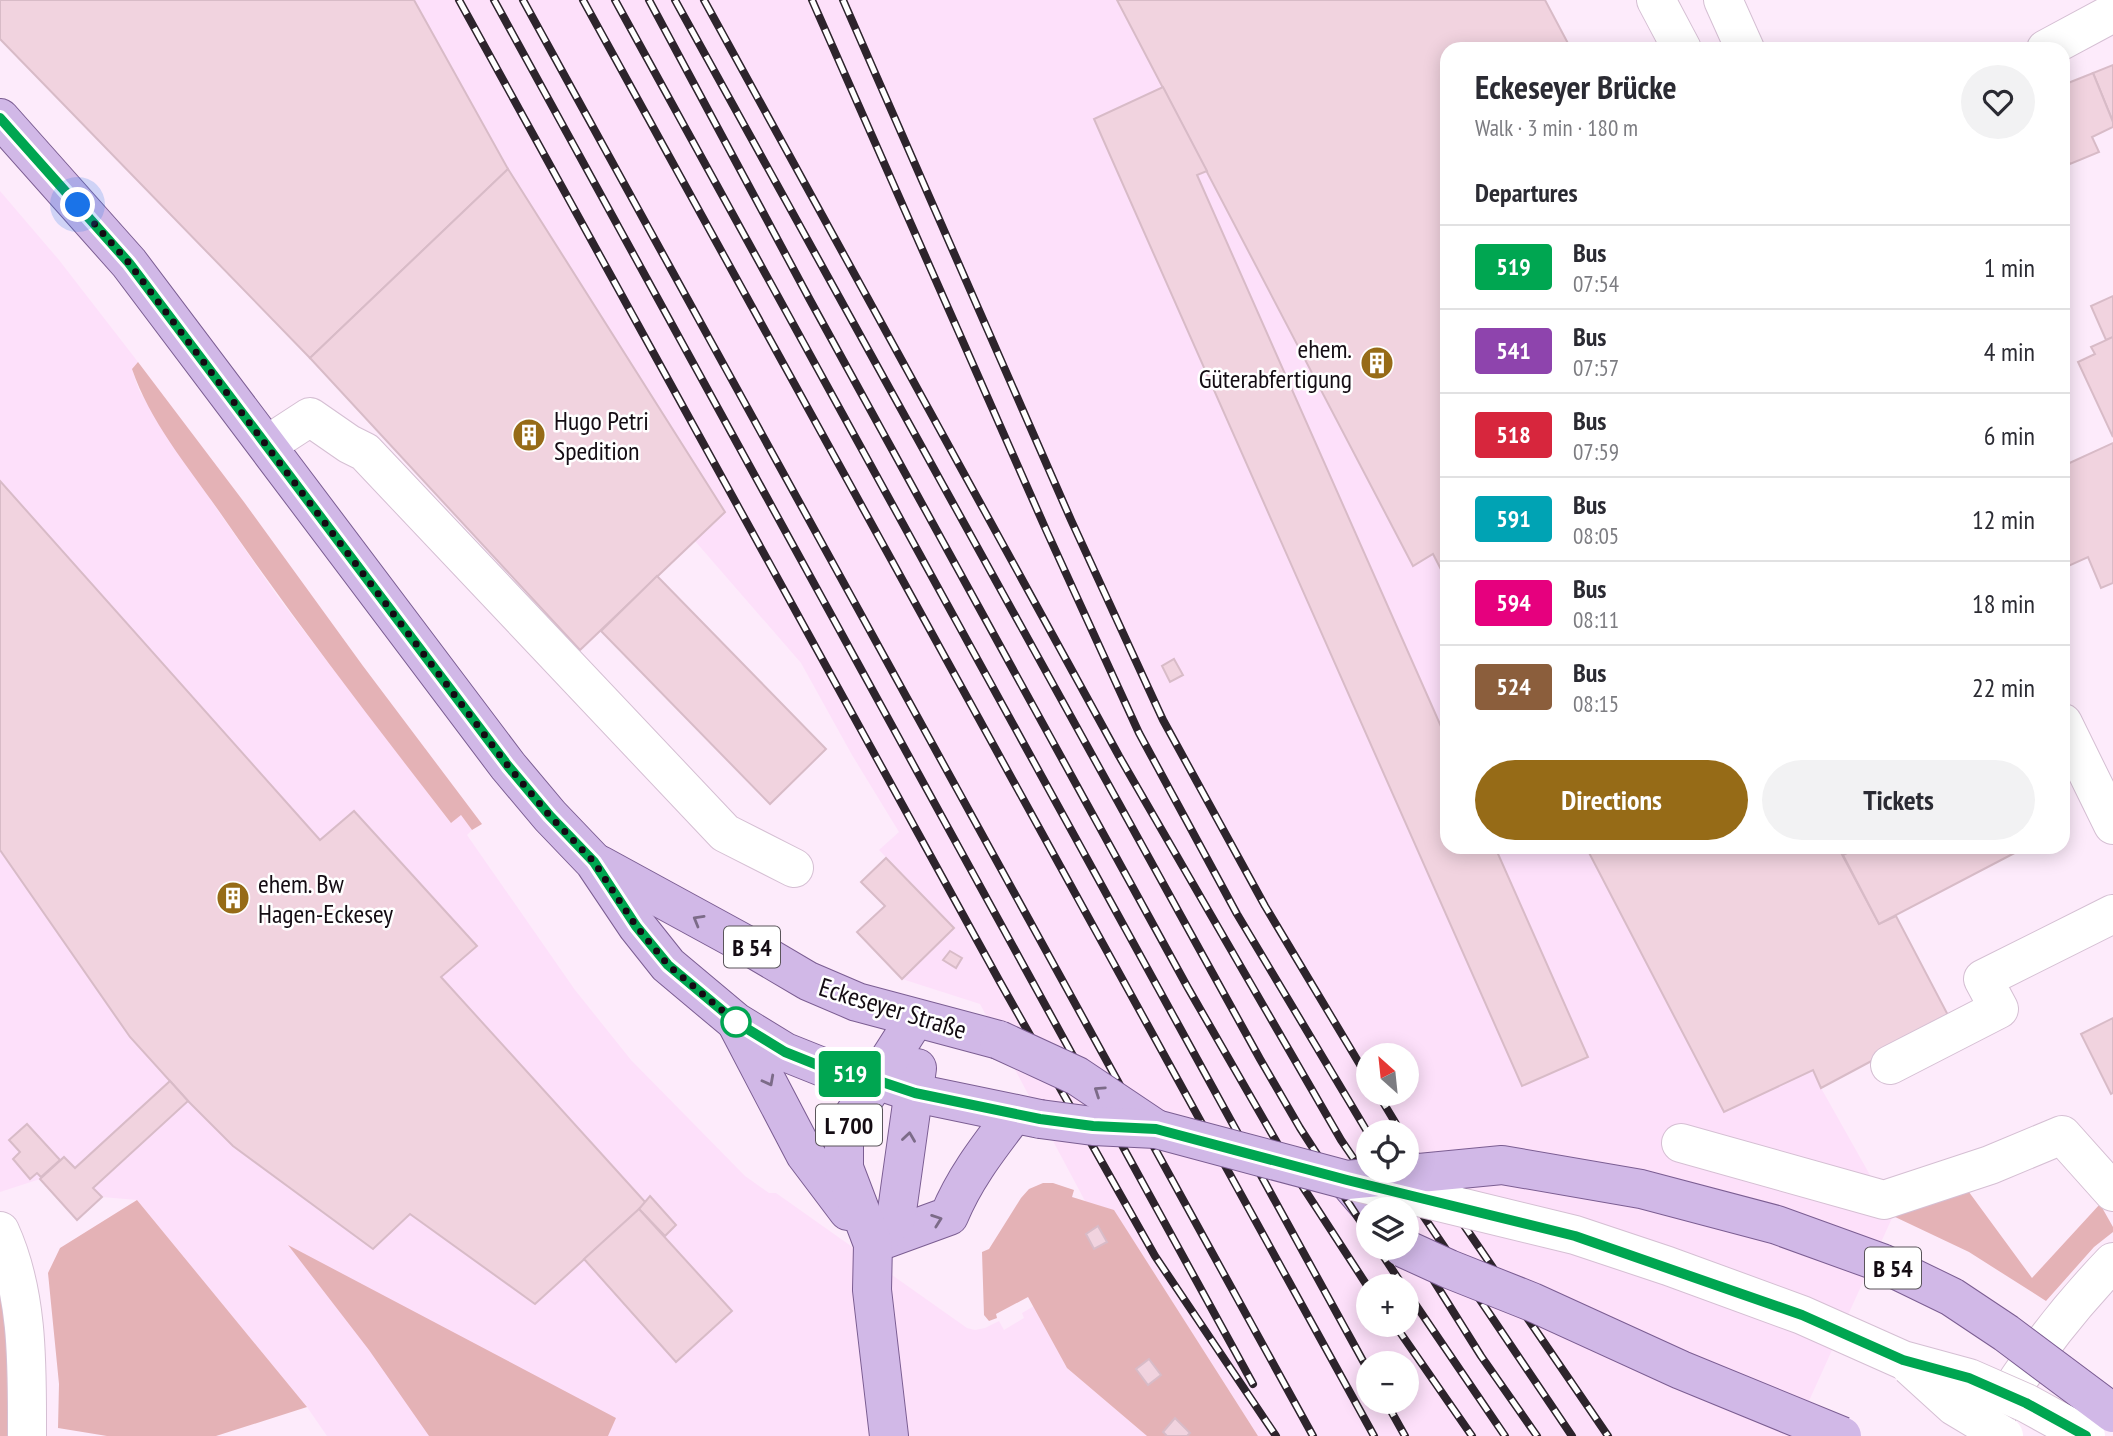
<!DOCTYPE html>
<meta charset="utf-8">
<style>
body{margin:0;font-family:"PT Sans Narrow",sans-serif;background:#f2f2f3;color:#2b2b33;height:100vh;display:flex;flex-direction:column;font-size:26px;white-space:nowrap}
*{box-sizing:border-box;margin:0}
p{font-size:23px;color:#7c7c81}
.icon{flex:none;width:38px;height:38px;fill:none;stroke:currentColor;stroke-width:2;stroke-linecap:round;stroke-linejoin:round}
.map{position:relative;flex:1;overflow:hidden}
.panel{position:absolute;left:1440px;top:42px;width:630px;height:812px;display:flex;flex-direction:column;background:#fff;border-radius:21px;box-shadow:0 4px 18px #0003}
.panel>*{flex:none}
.badge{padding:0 14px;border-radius:5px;font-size:24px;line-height:46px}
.needle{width:46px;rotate:333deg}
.buttons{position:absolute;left:1356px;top:1043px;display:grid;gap:14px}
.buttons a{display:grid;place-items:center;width:63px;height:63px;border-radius:50%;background:#fff;box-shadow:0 4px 18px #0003;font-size:35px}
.you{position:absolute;width:35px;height:35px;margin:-18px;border:5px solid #fff;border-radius:50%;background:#1a73e8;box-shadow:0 0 0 10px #1a73e833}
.map>.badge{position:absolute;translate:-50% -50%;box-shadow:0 0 0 4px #fff}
h2{padding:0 35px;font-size:26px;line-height:63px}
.round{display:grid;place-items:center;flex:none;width:74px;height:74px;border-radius:37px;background:#f2f2f3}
.summary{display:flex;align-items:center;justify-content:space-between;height:119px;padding:0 35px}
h1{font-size:33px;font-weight:800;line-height:52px}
.primary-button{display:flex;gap:14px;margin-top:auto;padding:14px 35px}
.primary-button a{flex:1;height:80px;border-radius:42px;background:#966b17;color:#fff;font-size:28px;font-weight:800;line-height:80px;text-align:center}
.primary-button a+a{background:#f2f2f3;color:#2b2b33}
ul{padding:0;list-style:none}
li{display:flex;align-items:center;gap:21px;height:84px;padding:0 35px;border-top:2px solid #e1e1e2}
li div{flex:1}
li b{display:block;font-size:26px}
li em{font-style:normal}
li .badge{min-width:77px;font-weight:700;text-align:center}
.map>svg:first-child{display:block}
.built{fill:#fde0fa;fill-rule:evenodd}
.green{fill:#e4b2b6}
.building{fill:#f1d3df;stroke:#d8bbc7;stroke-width:2}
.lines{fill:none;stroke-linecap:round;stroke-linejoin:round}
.minor-casing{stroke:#d5bfd3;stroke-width:40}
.major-casing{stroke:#7b5d92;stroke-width:40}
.minor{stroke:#fff;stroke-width:38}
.major{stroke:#d1b8e7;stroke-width:38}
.rail-casing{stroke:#2d242c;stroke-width:8}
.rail{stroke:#fff;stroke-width:5;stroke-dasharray:16;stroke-linecap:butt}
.minor-bridge-casing{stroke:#d5bfd3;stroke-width:40;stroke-linecap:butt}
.major-bridge-casing{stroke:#7b5d92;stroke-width:40;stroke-linecap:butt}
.minor-bridge{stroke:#fff;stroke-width:38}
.major-bridge{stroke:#d1b8e7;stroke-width:38}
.oneway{stroke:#7c6b88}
.line-casing{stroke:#fff;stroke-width:16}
.line{stroke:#00a651;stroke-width:10}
.walk{stroke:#140c13;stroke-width:7;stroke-dasharray:0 12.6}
.stop-dot{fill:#fff;stroke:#00a651;stroke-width:3.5}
.labels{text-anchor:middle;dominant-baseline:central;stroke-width:5;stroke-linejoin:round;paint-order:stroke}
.shield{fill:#fff;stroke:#5a555a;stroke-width:2}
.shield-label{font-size:24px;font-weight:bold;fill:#140c13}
.poi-label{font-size:26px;fill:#140c13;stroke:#fff;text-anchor:start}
.street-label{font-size:26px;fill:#140c13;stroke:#fff}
</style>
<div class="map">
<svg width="2113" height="1436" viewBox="0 0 2113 1436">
<rect width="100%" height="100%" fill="#fdebfb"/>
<g class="built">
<path d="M414,0h1131l26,49h-124v798h391l41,77 17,-8 54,103 -129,69 72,128 -100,220h-535l-144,-225 -29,-10 -105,-197 -78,-25 52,-51 -75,-78 20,-18 -47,-77 -51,-92 -106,-122 -187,-372zM1368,1055h39v39h-39zM1368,1132h39v39h-39zM1368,1209h39v39h-39zM1368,1286h39v39h-39zM1368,1363h39v39h-39z"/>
<path d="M0,191l59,69 79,102 -6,7 7,21 35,57 104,150 172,225 11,-7 11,15 -5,5 108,155 56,70 114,116 24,17h7l191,135 8,2 10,-2 14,-7 5,9 20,-12 -2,-5 12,-7 33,62 80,68h-820l-20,-29 -170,-207 -35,-3 -25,23 -37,-41 -40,13z"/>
</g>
<g class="green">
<path d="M138,362l106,140 119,164 119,158 -10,6 -11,-15 -10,8c-79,-102 -157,-203 -230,-309 -32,-46 -71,-92 -89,-145z"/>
<path d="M1043,1183h10l21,7 -2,7 42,13 144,226h-111l-80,-68 -39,-71 -32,17 1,4 -8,3 -5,-6 -2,-63 7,-3 32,-51 8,-9z"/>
<path d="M1966,1188l66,90 68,-74 13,23v5l-19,15 -48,54 -77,-49 -76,-36z"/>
<path d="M137,1200l170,207 -91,29h-109l-49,-8 1,-44 -11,-111 12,-25z"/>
<path d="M288,1245l328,173 -8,18h-179l-60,-86z"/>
<path d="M0,1276l15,160h-15z"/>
</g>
<g class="building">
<path d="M0,0h414l94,169 -198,189 -310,-319z"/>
<path d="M1117,0h428l26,49h-124v532l-14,-27 -20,12z"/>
<path d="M2113,65v57l-20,-49z"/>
<path d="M2093,73l20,49v5l-21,10 7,15 -29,12 -7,-15v-64z"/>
<path d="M1163,87l44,84 -10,4 250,565v107h48l93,210 -66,29 -428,-967z"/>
<path d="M508,169l217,343 -145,138 -270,-292z"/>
<path d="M2113,296v41l-7,3 -15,-34z"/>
<path d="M2113,337v100l-35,-75 17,-8 -4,-7z"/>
<path d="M2113,443v140l-12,5 -13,-31 -24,11 -1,-3v-99z"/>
<path d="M0,481l320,359 34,-29 123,135 -36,31 205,226 -111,101 -125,-90 -37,35 -140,-103 -45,-45 -58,-64 -130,-187z"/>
<path d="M657,576l169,173 -56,55 -169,-173z"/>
<path d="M1174,659l9,16 -13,7 -8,-16z"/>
<path d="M1586,847h252l41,77 17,-8 54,103 -129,69 -8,-18 -89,42z"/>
<path d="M1859,847h167l-147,77 -36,-69z"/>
<path d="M886,858l68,70 -52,51 -45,-47 28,-26 -24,-24z"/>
<path d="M950,951l12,7 -6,10 -13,-8z"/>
<path d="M2113,1018v75l-2,1 -30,-60z"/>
<path d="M170,1081l18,20 -95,87 9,9 -25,23 -37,-41 24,-22 11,11z"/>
<path d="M27,1124l33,36 -19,17 -4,-4 -7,6 -17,-20 7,-7 -11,-12z"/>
<path d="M650,1196l26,29 -11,11 -26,-27z"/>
<path d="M639,1209l93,102 -56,51 -92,-103z"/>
<path d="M1098,1226l9,16 -13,7 -8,-15z"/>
<path d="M1149,1359l12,16 -13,10 -12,-16z"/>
<path d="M1175,1418l15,15 -3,3h-20l-4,-4z"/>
</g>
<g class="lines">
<defs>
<g id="minor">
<path d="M1656,0l26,49"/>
<path d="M1723,0l22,49"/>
<path d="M2046,49l67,-36"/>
<path d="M267,445l43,-28 39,27 16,8 360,381 69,35"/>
<path d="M2063,723l50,102"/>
<path d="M1890,1065l109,-56 -16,-30 130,-65"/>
<path d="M1681,1143l203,57 106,-35 72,-30 51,57"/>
<path d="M0,1231c29,63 27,137 27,205"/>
<path d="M1992,1422c32,-56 76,-113 121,-160"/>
</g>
<g id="major">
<path d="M0,118l129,145 379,503 42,50 44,46 43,64 31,39 68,57 49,30 40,16 51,12 39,13 125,26"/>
<path d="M600,865l152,83 56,33 49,21 142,38"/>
<path d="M738,1026l67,128 43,57"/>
<path d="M1347,1180l25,29"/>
<path d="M875,1243l74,-27c16,-39 40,-69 65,-102"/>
<path d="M873,1244l23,-26 21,-150"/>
<path d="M889,1436l-17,-146 1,-46 -29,-76v-32l11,-23 60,-94"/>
</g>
</defs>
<use href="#minor" class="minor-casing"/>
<use href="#major" class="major-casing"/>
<use href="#minor" class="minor"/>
<use href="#major" class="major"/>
<defs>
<g id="rail">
<path d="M459,0l541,982 155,274 121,180"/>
<path d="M494,0l759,1384"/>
<path d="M523,0l790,1436"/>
<path d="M583,0l791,1436"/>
<path d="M615,0l753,1370"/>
<path d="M649,0l161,300 378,688 111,193 69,106"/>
<path d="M675,0l585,1059 40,69 68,105"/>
<path d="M704,0l415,756 222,384 47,69"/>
<path d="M812,0l235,532 92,201 98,181 131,219"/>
<path d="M843,0l228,520 92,200 102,186 103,172"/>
<path d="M1378,1094l23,38"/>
<path d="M1407,1142l201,294"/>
<path d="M1393,1171l179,265"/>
<path d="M1407,1238l74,118 56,80"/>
<path d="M1378,1248l25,38"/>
<path d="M1407,1292l98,144"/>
<path d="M1395,1325l77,111"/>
<path d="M1386,1402l19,34"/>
</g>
</defs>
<use href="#rail" class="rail-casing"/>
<use href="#rail" class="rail"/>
<defs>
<g id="minor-bridge">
<path d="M1353,1181l222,54 93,31 134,49 101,45 66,18 57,25 60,33"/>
<path d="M1910,1366l44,40 50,30"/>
</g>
<g id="major-bridge">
<path d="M999,1040l78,36 79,53"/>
<path d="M1040,1119l53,7 63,3 191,51 155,-15 139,24 136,36 105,38 70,34 54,36 107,80"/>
<path d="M1403,1248l46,21 83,33 149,68 161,66"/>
</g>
</defs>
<use href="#minor-bridge" class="minor-bridge-casing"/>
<use href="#major-bridge" class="major-bridge-casing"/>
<use href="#minor-bridge" class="minor-bridge"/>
<use href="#major-bridge" class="major-bridge"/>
</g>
<defs><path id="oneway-chevron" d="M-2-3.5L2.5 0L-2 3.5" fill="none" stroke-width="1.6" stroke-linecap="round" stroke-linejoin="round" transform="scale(1.75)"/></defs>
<g class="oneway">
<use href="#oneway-chevron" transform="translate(698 920) rotate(-150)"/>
<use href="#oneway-chevron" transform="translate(769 1081) rotate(62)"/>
<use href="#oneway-chevron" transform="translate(1099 1091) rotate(-146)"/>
<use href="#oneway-chevron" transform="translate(909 1137) rotate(-82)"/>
<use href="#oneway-chevron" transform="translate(937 1220) rotate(-20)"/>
</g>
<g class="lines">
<defs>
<path id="line" d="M0,118l129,145 379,503 42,50 44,46 42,64 32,39 68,57 49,30 40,16 51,12 39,13 125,26 53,7 63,3 191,51 228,56 227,79 101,45 66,18 57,25 60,33"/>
</defs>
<use href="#line" class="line-casing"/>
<use href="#line" class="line"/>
<path class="walk" d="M78,205l51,58 24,32 355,471 42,50 44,46 42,64 32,39 68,57"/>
</g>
<defs>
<symbol id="building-disc" viewBox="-11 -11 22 22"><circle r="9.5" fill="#966b17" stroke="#fff"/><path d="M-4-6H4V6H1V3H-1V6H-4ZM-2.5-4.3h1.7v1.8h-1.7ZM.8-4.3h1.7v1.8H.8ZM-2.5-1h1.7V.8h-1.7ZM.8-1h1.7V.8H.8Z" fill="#fff"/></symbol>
</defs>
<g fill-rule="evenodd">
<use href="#building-disc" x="1358" y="344" width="38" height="38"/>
<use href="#building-disc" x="510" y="416" width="38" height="38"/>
<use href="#building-disc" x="214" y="879" width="38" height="38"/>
</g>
<circle class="stop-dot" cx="736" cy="1022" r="14"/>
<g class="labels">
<g class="shield">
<rect x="724" y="926.5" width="56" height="41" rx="5"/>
<rect x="816" y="1104.5" width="66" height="41" rx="5"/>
<rect x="1865" y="1247.5" width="56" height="41" rx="5"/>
</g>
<g class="shield-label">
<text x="752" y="947">B 54</text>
<text x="849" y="1125">L 700</text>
<text x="1893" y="1268">B 54</text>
</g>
<g class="poi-label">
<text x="1352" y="348" text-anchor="end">ehem.<tspan x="1352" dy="30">Güterabfertigung</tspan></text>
<text x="554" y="420">Hugo Petri<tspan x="554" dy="30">Spedition</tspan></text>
<text x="258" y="883">ehem. Bw<tspan x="258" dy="30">Hagen-Eckesey</tspan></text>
</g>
<g class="street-label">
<text transform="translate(893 1008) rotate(17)">Eckeseyer Straße</text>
</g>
</g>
</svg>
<div class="buttons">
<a><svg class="needle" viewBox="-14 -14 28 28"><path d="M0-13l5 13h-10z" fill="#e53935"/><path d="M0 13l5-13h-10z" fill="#7c7c81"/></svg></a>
<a><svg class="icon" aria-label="locate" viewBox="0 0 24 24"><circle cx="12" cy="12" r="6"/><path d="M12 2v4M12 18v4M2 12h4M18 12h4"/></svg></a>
<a><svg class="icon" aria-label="layers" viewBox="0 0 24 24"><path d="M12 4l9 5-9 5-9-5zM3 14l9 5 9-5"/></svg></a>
<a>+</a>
<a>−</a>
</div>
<div class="you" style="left:78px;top:205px"></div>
<b class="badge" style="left:850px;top:1074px;background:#00a651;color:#fff">519</b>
<section class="panel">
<div class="summary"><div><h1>Eckeseyer Brücke</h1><p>Walk · 3 min · 180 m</p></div><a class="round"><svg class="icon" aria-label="heart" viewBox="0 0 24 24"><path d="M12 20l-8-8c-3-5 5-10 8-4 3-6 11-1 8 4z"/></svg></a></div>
<h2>Departures</h2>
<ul>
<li><span class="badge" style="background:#00a651;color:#fff">519</span><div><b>Bus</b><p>07:54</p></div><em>1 min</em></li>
<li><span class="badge" style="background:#8e44ad;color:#fff">541</span><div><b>Bus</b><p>07:57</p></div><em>4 min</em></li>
<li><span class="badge" style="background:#d7263d;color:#fff">518</span><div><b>Bus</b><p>07:59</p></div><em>6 min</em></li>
<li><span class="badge" style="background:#00a3b4;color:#fff">591</span><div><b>Bus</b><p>08:05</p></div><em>12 min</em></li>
<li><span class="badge" style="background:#e6007e;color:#fff">594</span><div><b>Bus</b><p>08:11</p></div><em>18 min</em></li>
<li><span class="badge" style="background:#8b5e3c;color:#fff">524</span><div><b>Bus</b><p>08:15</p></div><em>22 min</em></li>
</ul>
<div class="primary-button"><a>Directions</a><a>Tickets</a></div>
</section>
</div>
